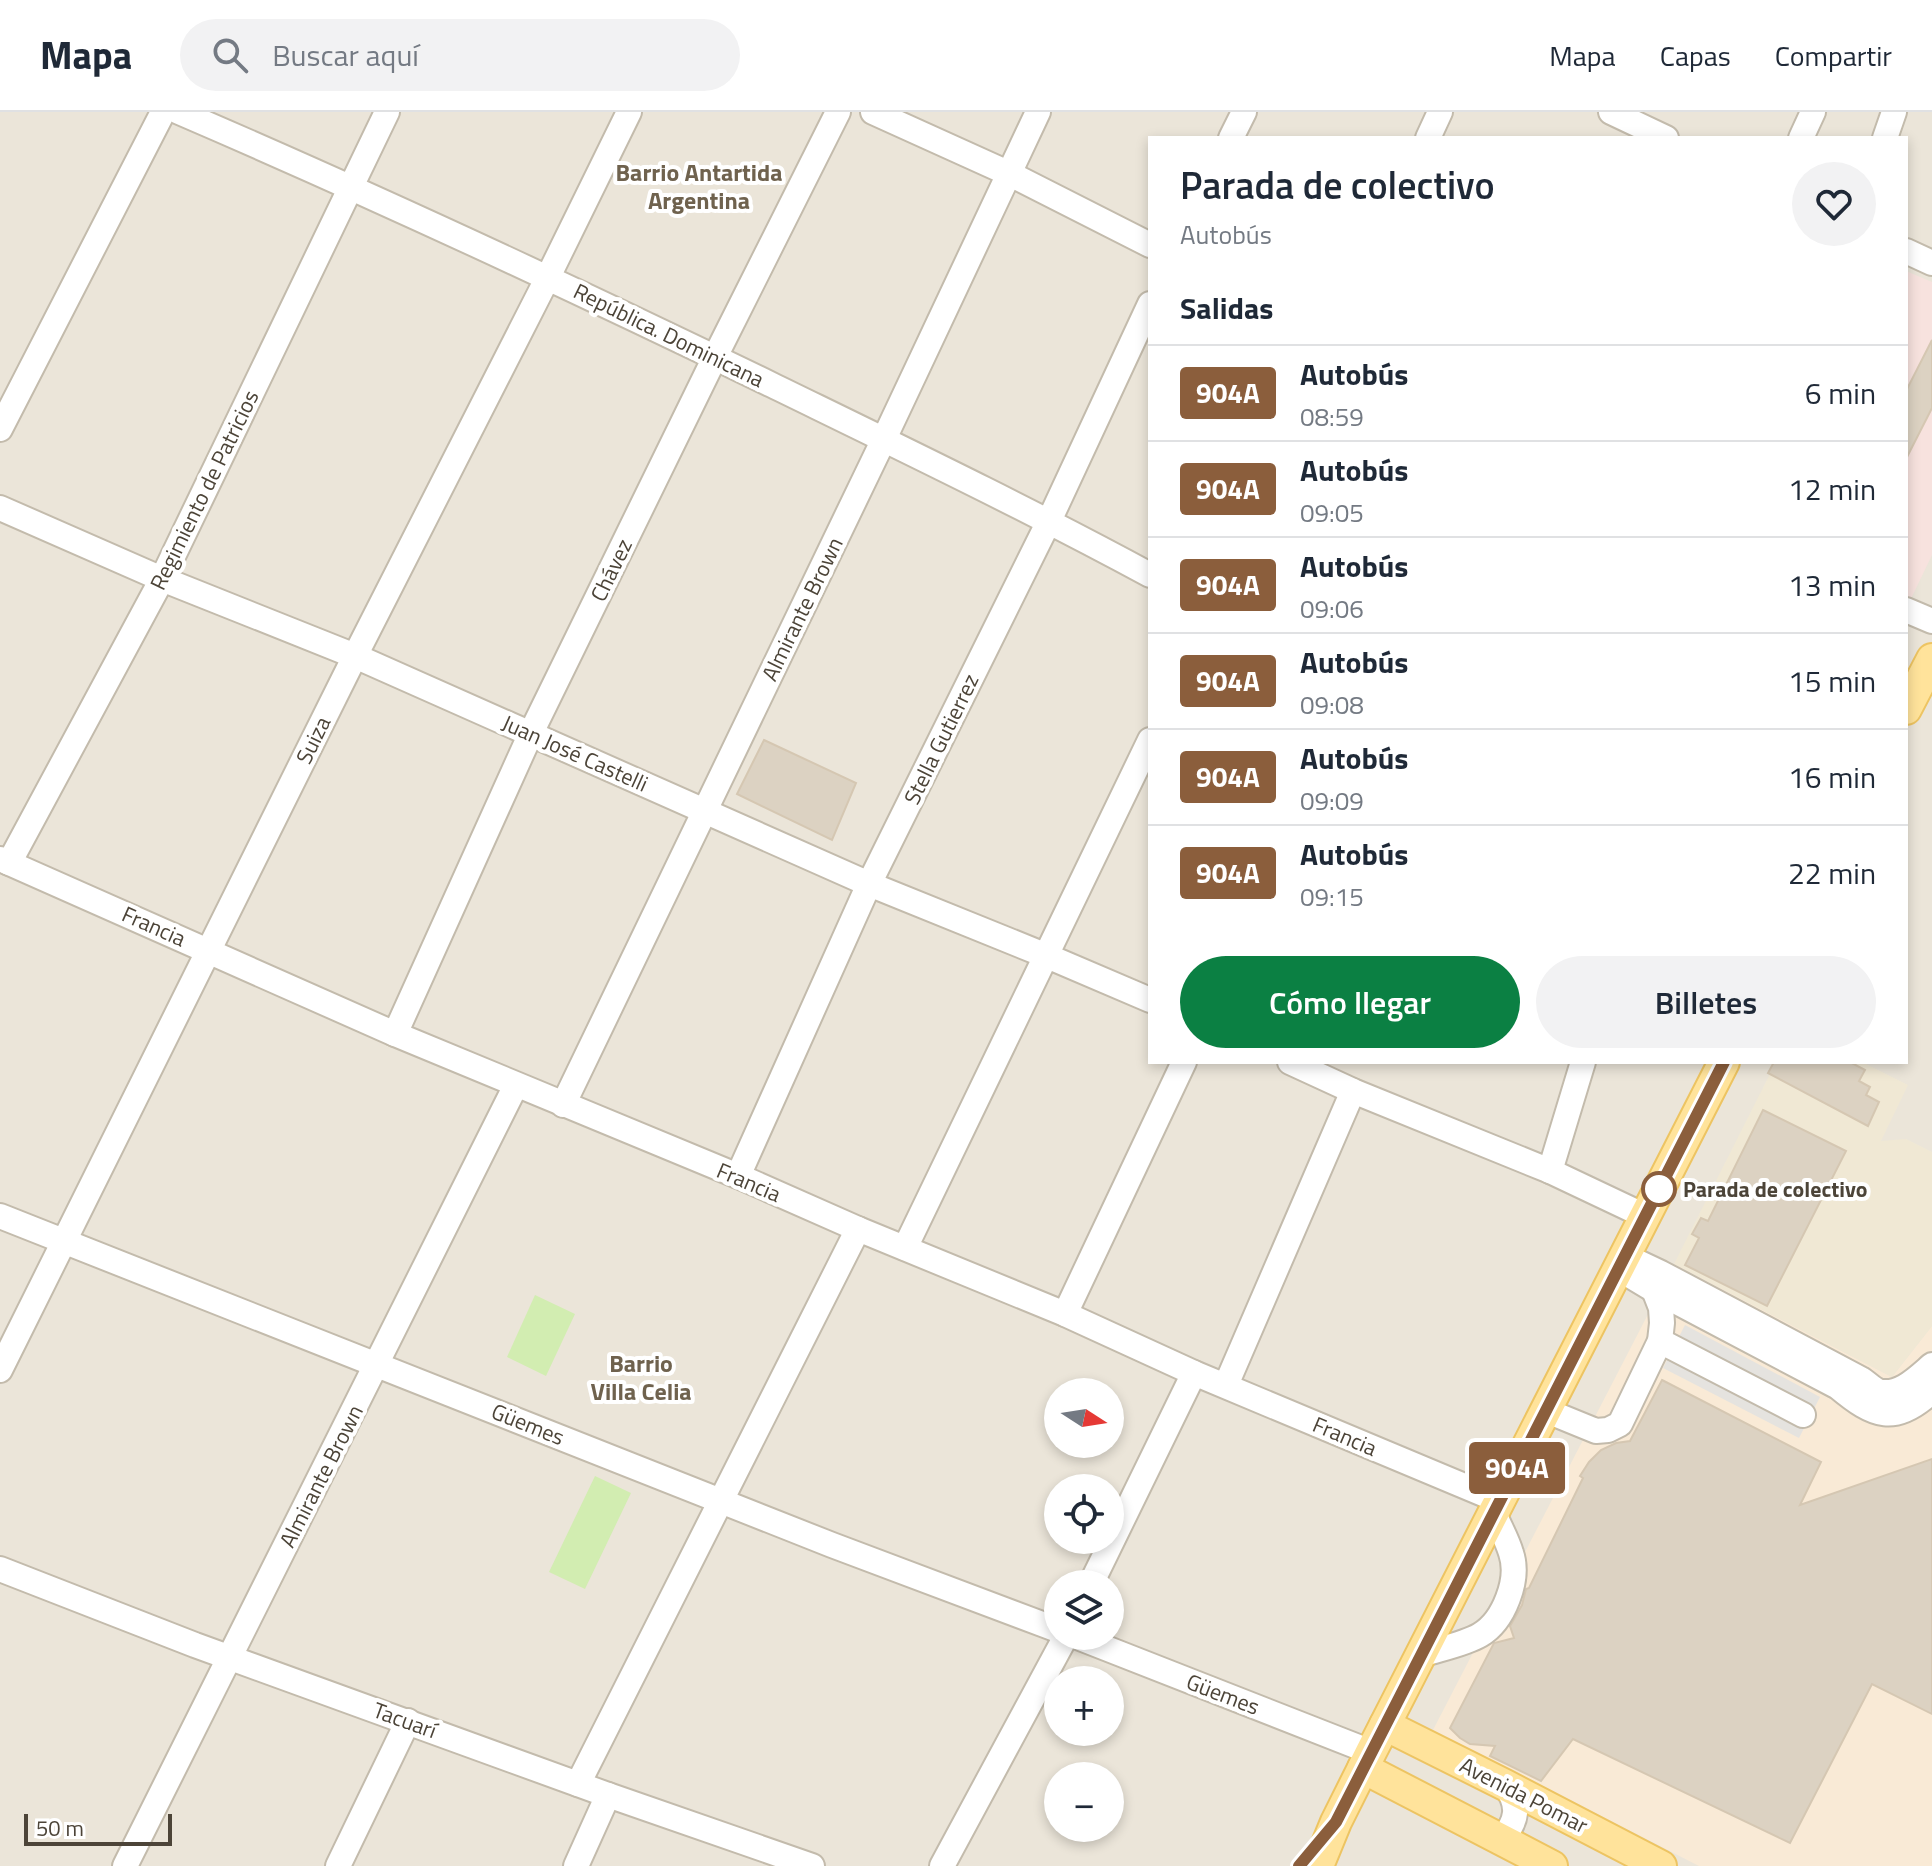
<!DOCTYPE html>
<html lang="es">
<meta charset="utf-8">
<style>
body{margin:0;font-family:"Titillium Web",sans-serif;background:#f2f2f3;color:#1f2937;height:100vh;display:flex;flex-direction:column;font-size:30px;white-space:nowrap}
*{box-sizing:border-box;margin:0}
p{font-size:26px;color:#747a83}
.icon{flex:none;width:44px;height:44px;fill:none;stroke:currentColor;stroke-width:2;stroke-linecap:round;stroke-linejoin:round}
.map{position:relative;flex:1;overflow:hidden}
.details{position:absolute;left:1148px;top:24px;width:760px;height:928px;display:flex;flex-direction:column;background:#fff;border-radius:0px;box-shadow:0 4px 12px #0003}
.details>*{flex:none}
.badge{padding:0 16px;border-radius:6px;font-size:28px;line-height:52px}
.needle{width:52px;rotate:102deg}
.tools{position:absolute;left:1044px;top:1266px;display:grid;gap:16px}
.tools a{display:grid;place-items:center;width:80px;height:80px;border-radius:50%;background:#fff;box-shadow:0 4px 12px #0003;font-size:40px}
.scale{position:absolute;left:24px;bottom:20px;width:148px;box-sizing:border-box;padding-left:8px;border:4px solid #4c4438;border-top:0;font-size:22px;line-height:28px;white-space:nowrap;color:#4c4438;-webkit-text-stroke:6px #fff;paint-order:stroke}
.map>.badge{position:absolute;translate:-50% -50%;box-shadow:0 0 0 4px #fff}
h2{padding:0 32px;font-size:30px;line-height:72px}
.round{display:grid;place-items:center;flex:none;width:84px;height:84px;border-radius:42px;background:#f2f2f3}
.head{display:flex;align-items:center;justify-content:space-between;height:136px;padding:0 32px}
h1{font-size:38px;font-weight:600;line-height:60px}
.action{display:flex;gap:16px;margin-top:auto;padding:16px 32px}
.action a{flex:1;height:92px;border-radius:48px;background:#0b8043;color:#fff;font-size:32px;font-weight:600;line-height:92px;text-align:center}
.action a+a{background:#f2f2f3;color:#1f2937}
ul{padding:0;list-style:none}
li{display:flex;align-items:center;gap:24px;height:96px;padding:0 32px;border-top:2px solid #e0e1e3}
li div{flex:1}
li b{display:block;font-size:30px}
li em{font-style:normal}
li .badge{min-width:88px;font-weight:700;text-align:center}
header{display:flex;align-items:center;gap:48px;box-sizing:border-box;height:112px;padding:0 40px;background:#fff;border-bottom:2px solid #e0e1e3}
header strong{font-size:38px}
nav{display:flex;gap:44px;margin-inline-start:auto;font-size:28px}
.search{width:560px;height:72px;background:#f2f2f3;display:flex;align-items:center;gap:20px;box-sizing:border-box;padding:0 28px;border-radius:44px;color:#747a83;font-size:30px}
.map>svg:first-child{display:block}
.residential{fill:#ebe5d9;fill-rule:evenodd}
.commercial{fill:#f9ead6}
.education{fill:#f0e8d4}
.medical{fill:#f7e2de}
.green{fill:#d2edb1}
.parking{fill:#e5e3df}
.building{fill:#dcd2c2;stroke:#d5c7b2;stroke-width:2}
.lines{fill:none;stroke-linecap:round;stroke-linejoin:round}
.minor-casing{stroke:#c3bbac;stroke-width:28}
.major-casing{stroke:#edc462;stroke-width:34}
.minor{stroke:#fff;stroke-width:24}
.major{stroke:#ffe39b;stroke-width:30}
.line-casing{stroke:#fff;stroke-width:18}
.line{stroke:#8b5e3c;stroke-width:12}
.stop-dot{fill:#fff;stroke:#8b5e3c;stroke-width:4}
.labels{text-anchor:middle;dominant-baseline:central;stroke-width:8;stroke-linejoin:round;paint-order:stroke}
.street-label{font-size:22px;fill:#4c4438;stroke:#fff}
.stop-label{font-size:22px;font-weight:bold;fill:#4c4438;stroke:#fff;text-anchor:start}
.neighbourhood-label{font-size:24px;font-weight:bold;fill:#6f624e;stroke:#fff}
</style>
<header>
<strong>Mapa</strong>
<div class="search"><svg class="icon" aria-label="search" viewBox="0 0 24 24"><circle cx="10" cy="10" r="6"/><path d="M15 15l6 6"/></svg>Buscar aquí</div>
<nav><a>Mapa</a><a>Capas</a><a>Compartir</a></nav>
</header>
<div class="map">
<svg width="1932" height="1754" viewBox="0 0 1932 1754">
<rect width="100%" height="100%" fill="#f6f3eb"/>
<path class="residential" d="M0,0h1932v1754h-1932zM1150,26h756v924h-756zM1058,1280h52v52h-52zM1058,1376h52v52h-52zM1058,1472h52v52h-52zM1058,1568h52v52h-52zM1058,1664h52v52h-52z"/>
<path class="commercial" d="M1674,1152l218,113 40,-51v540h-233l-266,-136z"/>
<path class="education" d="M1776,950h86l46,23 -27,56 25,-2 26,13v174l-40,51 -218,-113z"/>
<path class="medical" d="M1906,159l26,11v273l-26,54z"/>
<g class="green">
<path d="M535,1183l40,19 -29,62 -39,-19z"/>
<path d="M595,1364l36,17 -46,96 -36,-17z"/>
</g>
<path class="parking" d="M1685,1213l135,72 -21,41 -136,-70z"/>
<g class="building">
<path d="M1932,228v68l-26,51v-68z"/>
<path d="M764,628l92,43 -24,57 -95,-46z"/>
<path d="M1774,950h76l15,8 -6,11 11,6 -4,8 13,7 -11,24 -100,-53z"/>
<path d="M1763,998l83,41 -79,155 -82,-41 14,-27 -7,-4 9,-16 7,3z"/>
<path d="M1662,1268l159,82 -21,43 132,-46v255l-60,-30 -82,159 -217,-104 -32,42 -51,-25 5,-10 -25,-2 -10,-6 -10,-10 44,-85 20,-5 -4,-12 12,-21 4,-16 3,-1 54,-110 -3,-2 9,-14 12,-12 15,-7 14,-2z"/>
</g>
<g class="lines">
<defs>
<g id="minor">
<path d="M179,0c200,86 397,178 593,273 127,62 254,123 378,190"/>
<path d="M873,0l137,62 140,71"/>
<path d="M1611,0l55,26"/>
<path d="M1231,26l13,-26"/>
<path d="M1428,26l12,-26"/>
<path d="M1801,26l12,-26"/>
<path d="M1885,26l9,-26"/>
<path d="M1906,139l26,12"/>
<path d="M0,317l163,-317"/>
<path d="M0,396l162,71 193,77 514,228 178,72 103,44"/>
<path d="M1906,498l26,11"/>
<path d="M0,747l395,175 343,142 120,53 207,85 129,59 306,128"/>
<path d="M9,751l153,-284 225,-467"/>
<path d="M395,922l136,-301 184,-376 123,-245"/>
<path d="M1290,950l63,29 197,80 95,45"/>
<path d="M563,993l321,-666 154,-327"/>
<path d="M1550,1059l33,-109"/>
<path d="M738,1064l131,-292 180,-363 101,-217"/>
<path d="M0,1104l832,329 226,85"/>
<path d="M905,1136l245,-508"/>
<path d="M1625,1144l36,17 200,106c5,3 12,10 17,12 21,6 40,-14 54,-26"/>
<path d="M1619,1157l35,21 184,97c36,30 57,39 94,4"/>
<path d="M1065,1202l119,-252"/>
<path d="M1660,1229l143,74"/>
<path d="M0,1258l355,-714 193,-379 81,-165"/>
<path d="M1226,1273l127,-294"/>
<path d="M1547,1299l49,20 12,-1 12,-6 40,-83 2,-18 -1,-15 -7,-18"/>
<path d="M0,1457l195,76 413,150 204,71"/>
<path d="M1091,1472l103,-211"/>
<path d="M1075,1524l296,116"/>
<path d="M1421,1543c18,-6 44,-11 59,-20 24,-14 40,-56 31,-82 -4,-14 -12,-27 -17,-40"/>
<path d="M578,1672l280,-555"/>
<path d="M1501,1728c17,-19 19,-35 4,-55"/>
<path d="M125,1754l391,-781"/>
<path d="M338,1754l70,-145"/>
<path d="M576,1754l32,-71"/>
<path d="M942,1754l124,-230"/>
</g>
<g id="major">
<path d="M1906,597l26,-50"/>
<path d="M1385,1613l120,60 156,81"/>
<path d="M1363,1656l189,98"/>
<path d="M1318,1754l18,-44 35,-70 353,-690"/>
</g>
</defs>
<use href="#minor" class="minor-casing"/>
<use href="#major" class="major-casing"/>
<use href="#minor" class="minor"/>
<use href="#major" class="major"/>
</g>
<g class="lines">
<defs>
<path id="line" d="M1299,1754l37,-44 388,-760"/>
</defs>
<use href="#line" class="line-casing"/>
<use href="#line" class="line"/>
</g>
<circle class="stop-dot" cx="1659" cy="1077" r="16"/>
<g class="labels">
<g class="street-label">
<text transform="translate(669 223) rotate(26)">República. Dominicana</text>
<text transform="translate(204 378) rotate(-64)">Regimiento de Patricios</text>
<text transform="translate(611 458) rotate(-64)">Chávez</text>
<text transform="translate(802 497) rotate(-64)">Almirante Brown</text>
<text transform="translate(941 627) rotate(-64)">Stella Gutierrez</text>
<text transform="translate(313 628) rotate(-64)">Suiza</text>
<text transform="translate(575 641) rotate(24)">Juan José Castelli</text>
<text transform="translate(154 814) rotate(24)">Francia</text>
<text transform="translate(749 1070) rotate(23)">Francia</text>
<text transform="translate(528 1312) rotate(22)">Güemes</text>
<text transform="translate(1345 1324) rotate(23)">Francia</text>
<text transform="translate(321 1364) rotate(-63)">Almirante Brown</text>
<text transform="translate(1223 1582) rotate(21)">Güemes</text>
<text transform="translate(405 1608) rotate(20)">Tacuarí</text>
<text transform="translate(1524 1683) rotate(27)">Avenida Pomar</text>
</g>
<g class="stop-label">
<text x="1683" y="1077">Parada de colectivo</text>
</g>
<g class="neighbourhood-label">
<text x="699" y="60">Barrio Antartida<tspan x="699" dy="28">Argentina</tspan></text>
<text x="641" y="1251">Barrio<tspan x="641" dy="28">Villa Celia</tspan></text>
</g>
</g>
</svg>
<div class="tools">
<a><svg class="needle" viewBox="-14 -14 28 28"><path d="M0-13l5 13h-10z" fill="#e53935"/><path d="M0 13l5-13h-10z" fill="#747a83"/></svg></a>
<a><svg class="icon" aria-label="locate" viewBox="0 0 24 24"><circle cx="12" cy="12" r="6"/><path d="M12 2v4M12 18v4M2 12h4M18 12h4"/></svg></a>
<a><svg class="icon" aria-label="layers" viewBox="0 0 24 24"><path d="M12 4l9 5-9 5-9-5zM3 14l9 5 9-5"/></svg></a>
<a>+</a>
<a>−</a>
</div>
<div class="scale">50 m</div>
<b class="badge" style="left:1517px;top:1356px;background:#8b5e3c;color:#fff">904A</b>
<section class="details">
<div class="head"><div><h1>Parada de colectivo</h1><p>Autobús</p></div><a class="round"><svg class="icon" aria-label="heart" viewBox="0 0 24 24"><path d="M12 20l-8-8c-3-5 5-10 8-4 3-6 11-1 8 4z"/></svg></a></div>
<h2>Salidas</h2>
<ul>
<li><span class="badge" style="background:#8b5e3c;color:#fff">904A</span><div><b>Autobús</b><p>08:59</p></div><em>6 min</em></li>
<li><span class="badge" style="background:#8b5e3c;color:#fff">904A</span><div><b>Autobús</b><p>09:05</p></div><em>12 min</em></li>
<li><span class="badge" style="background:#8b5e3c;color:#fff">904A</span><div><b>Autobús</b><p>09:06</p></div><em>13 min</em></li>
<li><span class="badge" style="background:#8b5e3c;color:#fff">904A</span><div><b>Autobús</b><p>09:08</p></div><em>15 min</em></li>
<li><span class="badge" style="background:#8b5e3c;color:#fff">904A</span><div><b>Autobús</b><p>09:09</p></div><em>16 min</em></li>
<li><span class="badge" style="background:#8b5e3c;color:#fff">904A</span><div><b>Autobús</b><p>09:15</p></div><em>22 min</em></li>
</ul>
<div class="action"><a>Cómo llegar</a><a>Billetes</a></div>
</section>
</div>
